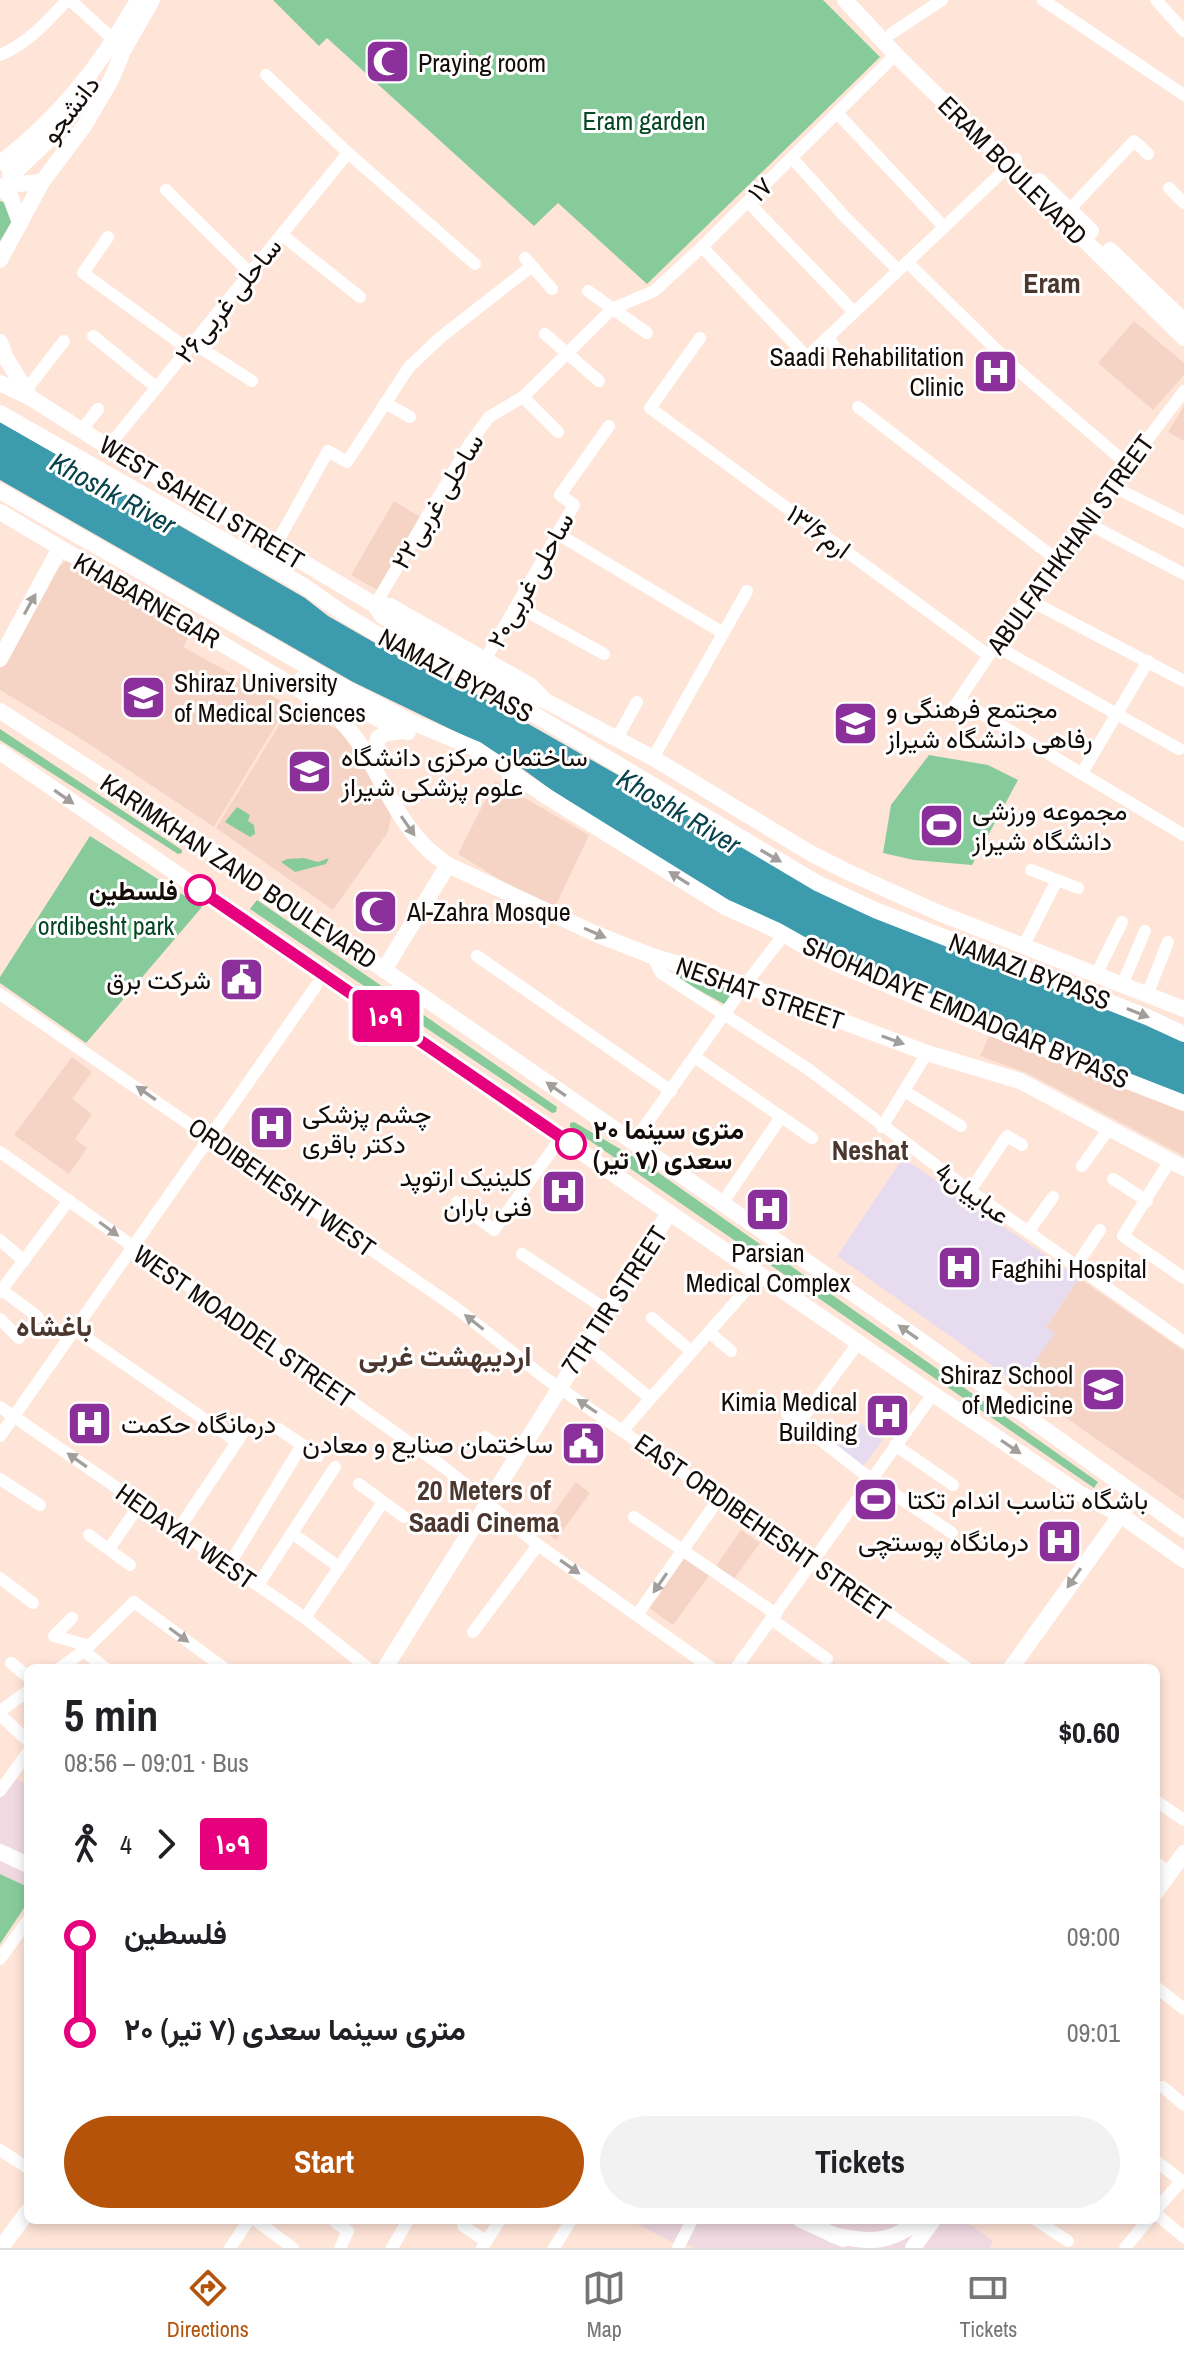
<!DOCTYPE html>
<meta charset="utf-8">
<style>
body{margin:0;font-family:"Archivo Narrow",Vazirmatn,sans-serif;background:#f2f2f2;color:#202124;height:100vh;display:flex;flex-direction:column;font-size:30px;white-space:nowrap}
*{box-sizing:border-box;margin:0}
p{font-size:26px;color:#757577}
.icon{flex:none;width:44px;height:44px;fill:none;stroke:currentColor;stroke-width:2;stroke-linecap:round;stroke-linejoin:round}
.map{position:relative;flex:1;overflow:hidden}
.panel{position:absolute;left:24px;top:1664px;width:1136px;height:560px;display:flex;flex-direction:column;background:#fff;border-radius:12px;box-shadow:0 4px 12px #0003}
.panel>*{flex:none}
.badge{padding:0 16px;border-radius:6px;font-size:28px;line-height:52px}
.map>.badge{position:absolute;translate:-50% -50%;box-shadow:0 0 0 4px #fff}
.legs{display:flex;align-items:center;gap:12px;height:88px;padding:0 40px;font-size:26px}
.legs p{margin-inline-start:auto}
.headline{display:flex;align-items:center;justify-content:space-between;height:136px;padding:0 40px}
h1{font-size:44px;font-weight:800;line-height:60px}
.cta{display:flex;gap:16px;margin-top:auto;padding:16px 40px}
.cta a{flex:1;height:92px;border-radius:48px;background:#b45309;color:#fff;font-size:32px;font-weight:800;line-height:92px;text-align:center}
.cta a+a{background:#f2f2f2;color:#202124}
ul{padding:0 40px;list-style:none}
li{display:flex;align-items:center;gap:28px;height:96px;font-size:30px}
li i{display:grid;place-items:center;width:12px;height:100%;margin:0 10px;background:currentColor}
li i::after{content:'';width:20px;height:20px;margin:-10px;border:6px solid;border-radius:50%;background:#fff}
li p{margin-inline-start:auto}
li:first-child i{background:linear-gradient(#0000 50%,currentColor 0)}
li:last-child i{background:linear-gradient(currentColor 50%,#0000 0)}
.tabs{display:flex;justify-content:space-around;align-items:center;height:112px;border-top:2px solid #e0e0e0;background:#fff;font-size:22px;color:#757577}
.tabs a{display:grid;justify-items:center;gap:4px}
.tabs .current{color:#b45309}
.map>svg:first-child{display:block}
.commercial{fill:#f1d9e2}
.built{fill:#f5d4c5}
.medical{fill:#e7dbef}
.green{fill:#87cb9b}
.water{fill:#3c9cae}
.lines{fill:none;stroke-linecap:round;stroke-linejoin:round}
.minor{stroke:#fff;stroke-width:12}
.major{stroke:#fff;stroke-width:16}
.oneway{fill:#a19e9c}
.line-1-casing{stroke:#fff;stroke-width:18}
.line-1{stroke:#e6007e;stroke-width:12}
.stop-1-dot{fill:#fff;stroke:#e6007e;stroke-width:4}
.labels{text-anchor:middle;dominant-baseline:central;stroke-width:6;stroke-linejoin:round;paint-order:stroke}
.poi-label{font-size:26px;fill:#140c08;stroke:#fff;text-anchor:start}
.street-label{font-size:26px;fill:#140c08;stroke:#fff}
.park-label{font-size:26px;fill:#064824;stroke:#fff}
.stop-label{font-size:26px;font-weight:bold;fill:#140c08;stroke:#fff;text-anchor:end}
.neighbourhood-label{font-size:28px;font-weight:bold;fill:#4c372e;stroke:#fff}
.water-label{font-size:28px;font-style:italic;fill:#08434d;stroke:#fff}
</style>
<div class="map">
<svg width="1184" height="2248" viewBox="0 0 1184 2248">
<rect width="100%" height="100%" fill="#ffe4d8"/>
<g class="commercial">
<path d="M12,1775l16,12v100l-28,-13v-88z"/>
<path d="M631,2220h333l29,21 -4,7h-294l-9,-4h-11z"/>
</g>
<g class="built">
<path d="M1134,321l50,42v12l-31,35 -55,-47z"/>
<path d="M1184,406v35l-16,-9z"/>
<path d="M394,501l26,16 -43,73 -26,-15z"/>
<path d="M68,560l125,68 -10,19 105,58 -74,122 -131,-87 -83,-50v-25l56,-96z"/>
<path d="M292,704l53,30 47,79 -4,19 -55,78 -117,-82z"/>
<path d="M495,781l94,54 -34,72 -48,-23 -49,-30z"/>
<path d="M990,1034l194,76v46l-157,-83 -47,-17z"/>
<path d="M72,1057l20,15 -20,27 20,15 -17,25 12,9 -18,26 -55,-39z"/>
<path d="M1079,1278l105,73v149l-165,-115 35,-51 -8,-7z"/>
<path d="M576,1482l14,11 -34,47 -14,-11z"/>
<path d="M741,1530l19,13 -26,36 -18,-13z"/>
<path d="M685,1556l25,18 -37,51 -24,-17z"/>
</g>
<g class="medical">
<path d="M903,1158l176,120 -33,49 9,6 -36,52 -182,-129z"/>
<path d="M857,1421l26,19 -20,26 -26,-20z"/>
</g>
<g class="green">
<path d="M273,0h550l57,57 -233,227 -89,-81 -24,23 -207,-188 -8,8z"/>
<path d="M0,201l9,3 3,17 -12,20z"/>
<path d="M0,729l182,121v3l-4,1 -178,-114z"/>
<path d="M929,755l59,10 30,15 -46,85 -58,-5 -31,-7 8,-48z"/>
<path d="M237,807l13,8 -2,6 6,4 1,9 -5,3 -25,-15z"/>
<path d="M90,836l112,71 -116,136 -86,-60v-6z"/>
<path d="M304,858l14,4 11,-4 -3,6 -31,8 -14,-10 6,-3z"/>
<path d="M257,900l300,207 -1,5 -4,1 -302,-204z"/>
<path d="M672,967l62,23 -8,15 -44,-24z"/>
<path d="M574,1122l72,42 452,318 -4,6 -524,-361v-4z"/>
<path d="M0,1874l28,13v15l-28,42z"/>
</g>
<path class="water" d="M0,422l305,176 23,18 68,39 71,34 286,163 431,188v56l-220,-84 -12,-10 -128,-51 -92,-45 -182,-117 -30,-22 -43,-25 -124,-60 -353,-202z"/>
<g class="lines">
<g class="minor">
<path d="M70,0l45,41"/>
<path d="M1043,0l141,95"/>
<path d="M1156,0l28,31"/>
<path d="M892,33l50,-33"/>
<path d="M0,55c28,-12 47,-33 67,-55"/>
<path d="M266,75l82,78 127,111"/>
<path d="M837,113l107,114"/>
<path d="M792,158l53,59 53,53"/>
<path d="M1169,188l15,15"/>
<path d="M166,190l84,83"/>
<path d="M748,202l106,110"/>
<path d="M1069,210l65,-69 14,13"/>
<path d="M282,235l78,62"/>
<path d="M108,237l-25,36 105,76"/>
<path d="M702,247l105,110 209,-198"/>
<path d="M525,258l27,31"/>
<path d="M907,262l106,104 115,99"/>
<path d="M588,291l59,42"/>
<path d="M545,334l54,47"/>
<path d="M93,336l64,52"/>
<path d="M828,337l12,18"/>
<path d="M700,338l-50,70 338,247"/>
<path d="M193,343l59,38"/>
<path d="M26,390l38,-49"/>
<path d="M523,397l35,35"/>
<path d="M385,403l25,14"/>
<path d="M858,407l199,153"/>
<path d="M82,430l16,-21"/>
<path d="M108,447l240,-294"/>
<path d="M1112,486l72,36"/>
<path d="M1085,522l99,52"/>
<path d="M558,534l165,99"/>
<path d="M275,546l53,-95 19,11 62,-95 32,-30 91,-71"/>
<path d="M1027,599l157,82"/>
<path d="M375,605l95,-162 19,-26 34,-20 89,-88 42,-18 48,-44 194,-193"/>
<path d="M517,606l87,48"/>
<path d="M994,645l185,104"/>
<path d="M485,660l89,-155 -14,-10 49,-69"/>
<path d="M959,700l225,135"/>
<path d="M952,710l75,-111 157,-208"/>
<path d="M616,740l21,-38"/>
<path d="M653,758l94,-167"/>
<path d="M1082,773l66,-112"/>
<path d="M1057,880l21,8"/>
<path d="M1023,947l34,-67 -26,-10"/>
<path d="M477,956l194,135"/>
<path d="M652,956l9,17 147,96 162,122 214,151"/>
<path d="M1096,975l26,-53"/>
<path d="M1122,985l23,-54"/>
<path d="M0,994l456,314 89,70 422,290"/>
<path d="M1147,995l21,-53"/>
<path d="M696,1058l116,80"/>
<path d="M904,1091l57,35"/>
<path d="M882,1127l45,-74"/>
<path d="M632,1144l113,-159 34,-44"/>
<path d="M0,1152l445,316 93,77 173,123"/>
<path d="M1169,1162l-46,74 61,42"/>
<path d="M1082,1166l26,-36"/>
<path d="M1113,1179l34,22"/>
<path d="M970,1191l37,-55 15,9"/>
<path d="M457,1202l37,28 67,-92"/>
<path d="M721,1205l60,-88"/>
<path d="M1028,1232l25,-35"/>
<path d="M0,1240l24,21"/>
<path d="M522,1254l85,56"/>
<path d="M1076,1266l24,-36"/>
<path d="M2,1290l36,27"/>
<path d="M0,1292l69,-92"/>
<path d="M652,1318l39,33"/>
<path d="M0,1319l19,19"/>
<path d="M75,1330l161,111"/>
<path d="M709,1332l22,19"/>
<path d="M585,1345l65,53"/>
<path d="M0,1407l305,211 63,50"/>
<path d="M787,1414l76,59 89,60"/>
<path d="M799,1423l60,-81"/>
<path d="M279,1429l39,27"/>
<path d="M623,1430l136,-155"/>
<path d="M0,1436l316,-450"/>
<path d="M485,1437l30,20"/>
<path d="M895,1445l58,40"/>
<path d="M0,1479l40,26"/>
<path d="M359,1484l45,33"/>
<path d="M634,1517l142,97"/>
<path d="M178,1530l71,-106"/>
<path d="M292,1533l47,34"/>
<path d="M89,1535l41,30"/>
<path d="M109,1549l31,-45"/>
<path d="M229,1565l73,-120"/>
<path d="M0,1578l33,25"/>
<path d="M258,1585l77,-118"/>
<path d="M637,1615l83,-118"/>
<path d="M72,1618l-18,18 35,10"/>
<path d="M305,1618l78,-116"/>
<path d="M771,1619l56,40"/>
<path d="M473,1632l65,-87"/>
<path d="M84,1651l21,17"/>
<path d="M11,1663l17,14"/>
<path d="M60,1668l24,-17 50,-49 90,66"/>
<path d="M736,1668l197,-274"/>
<path d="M0,1711l28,-20"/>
<path d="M0,1715l28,26"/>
<path d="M0,1791l28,-39"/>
<path d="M1156,1801l28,19"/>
<path d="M1156,1863l14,10"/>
<path d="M0,1959l28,-39"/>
<path d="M1156,1987l28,22"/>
<path d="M1163,2087l21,18"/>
<path d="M0,2150l28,18"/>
<path d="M1156,2161l28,22"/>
<path d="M1156,2210l25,-29"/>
<path d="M1156,2214l28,23"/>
<path d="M255,2220l38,28"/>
<path d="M336,2220l-1,2 13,9 -8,17"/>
<path d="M1036,2220l32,21"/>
<path d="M463,2226l23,15"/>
<path d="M230,2248l19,-28"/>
<path d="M392,2248l16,-28"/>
<path d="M482,2248l18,-28"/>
<path d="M554,2248l17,-28"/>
<path d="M678,2248l14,-28"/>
<path d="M1125,2248l23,-28"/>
</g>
<g class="major">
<path d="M845,0l53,57 286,281"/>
<path d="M0,163c59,-44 102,-99 138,-163"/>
<path d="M10,165v10l8,9 24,-2"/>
<path d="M16,171l40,-38 23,-29"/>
<path d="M1039,181l52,50"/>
<path d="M0,186l10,10 10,27"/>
<path d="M1110,250l74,71"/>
<path d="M0,260l42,-78 42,-56 27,-46 13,-31 28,-49"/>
<path d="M0,342l6,16 24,39"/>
<path d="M0,383l31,15 77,49 267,158 15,1 141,80 13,14"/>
<path d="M0,413l304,173 40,28 53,32 76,32 344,205 58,27 272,107 37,17"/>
<path d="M0,491l338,193 74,38 64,27 70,47 179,111 51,23 57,32 138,58 213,83"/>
<path d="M0,512l330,196c11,12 22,24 31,38 28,45 41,89 87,119l148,69 56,22 93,29 182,68 93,28 164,87"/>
<path d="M375,605l7,11 143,80 19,4 109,58 159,96 38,19 89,40 245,96"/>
<path d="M0,659l60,-111"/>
<path d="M302,679l84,44 22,9"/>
<path d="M0,711l135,87 778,537 271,194"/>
<path d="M0,752l933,642 146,99 40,21 65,46"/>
<path d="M376,771l-2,-11 4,-22 8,-5 18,-2"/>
<path d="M384,970l64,-105"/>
<path d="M385,1668l284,-455"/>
<path d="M1011,1668l124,-173"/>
<path d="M0,1852l28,13"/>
<path d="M1156,1892l28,-39"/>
<path d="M801,2220l42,19"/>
<path d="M833,2235c39,8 54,9 88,-15"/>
<path d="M1,2248l27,-37"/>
<path d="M913,2248l20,-28"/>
</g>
</g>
<defs><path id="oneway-solid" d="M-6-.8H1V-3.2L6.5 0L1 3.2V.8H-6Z" transform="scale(2)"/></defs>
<g class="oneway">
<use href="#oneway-solid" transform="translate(30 604) rotate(-61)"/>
<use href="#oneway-solid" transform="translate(64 797) rotate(35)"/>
<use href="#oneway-solid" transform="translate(408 826) rotate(55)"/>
<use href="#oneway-solid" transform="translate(771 856) rotate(30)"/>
<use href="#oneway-solid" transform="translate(679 878) rotate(-148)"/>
<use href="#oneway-solid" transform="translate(595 933) rotate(24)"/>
<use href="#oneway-solid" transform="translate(1138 1013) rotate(22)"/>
<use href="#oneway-solid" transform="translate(893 1040) rotate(20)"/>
<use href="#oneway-solid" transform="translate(556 1089) rotate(-145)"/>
<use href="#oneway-solid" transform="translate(146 1093) rotate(-145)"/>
<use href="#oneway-solid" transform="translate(109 1229) rotate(36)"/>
<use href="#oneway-solid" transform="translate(474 1322) rotate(-142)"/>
<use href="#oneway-solid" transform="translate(908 1332) rotate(-145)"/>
<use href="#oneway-solid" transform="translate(587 1406) rotate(-146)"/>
<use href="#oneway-solid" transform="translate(1011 1447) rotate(34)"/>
<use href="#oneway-solid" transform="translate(77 1460) rotate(-145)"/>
<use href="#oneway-solid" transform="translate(570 1567) rotate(35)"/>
<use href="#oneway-solid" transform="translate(1074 1578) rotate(125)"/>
<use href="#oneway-solid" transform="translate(660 1583) rotate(125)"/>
<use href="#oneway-solid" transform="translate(179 1635) rotate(36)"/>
</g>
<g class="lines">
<defs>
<path id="line-1" d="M200,890l371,254"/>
</defs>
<use href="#line-1" class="line-1-casing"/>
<use href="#line-1" class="line-1"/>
</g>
<defs>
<symbol id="mosque-square" viewBox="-11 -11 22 22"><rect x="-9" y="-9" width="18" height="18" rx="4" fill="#8b2f9a" stroke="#fff"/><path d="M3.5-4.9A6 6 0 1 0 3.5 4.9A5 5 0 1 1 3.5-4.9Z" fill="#fff"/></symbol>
<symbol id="hospital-square" viewBox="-11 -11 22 22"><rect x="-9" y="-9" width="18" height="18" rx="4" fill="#8b2f9a" stroke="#fff"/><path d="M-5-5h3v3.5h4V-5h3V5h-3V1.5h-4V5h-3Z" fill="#fff"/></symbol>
<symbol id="university-square" viewBox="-11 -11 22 22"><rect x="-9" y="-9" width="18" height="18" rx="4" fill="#8b2f9a" stroke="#fff"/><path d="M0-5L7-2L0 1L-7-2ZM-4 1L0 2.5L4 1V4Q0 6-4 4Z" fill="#fff"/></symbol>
<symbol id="stadium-square" viewBox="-11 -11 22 22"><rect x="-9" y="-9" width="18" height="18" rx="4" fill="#8b2f9a" stroke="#fff"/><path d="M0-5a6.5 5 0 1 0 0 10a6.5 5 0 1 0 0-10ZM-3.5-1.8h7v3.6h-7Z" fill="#fff"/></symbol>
<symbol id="civic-square" viewBox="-11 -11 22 22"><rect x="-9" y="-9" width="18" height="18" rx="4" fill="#8b2f9a" stroke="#fff"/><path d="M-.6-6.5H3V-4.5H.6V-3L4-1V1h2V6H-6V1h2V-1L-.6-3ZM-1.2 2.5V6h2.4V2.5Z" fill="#fff"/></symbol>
</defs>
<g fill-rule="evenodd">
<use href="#mosque-square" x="362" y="36" width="51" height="51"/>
<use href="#hospital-square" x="970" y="346" width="51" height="51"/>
<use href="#university-square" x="118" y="672" width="51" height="51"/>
<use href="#university-square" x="830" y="698" width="51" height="51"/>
<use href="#university-square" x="284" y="746" width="51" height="51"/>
<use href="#stadium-square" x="916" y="800" width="51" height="51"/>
<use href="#mosque-square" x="350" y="886" width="51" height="51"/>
<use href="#civic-square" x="216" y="954" width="51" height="51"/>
<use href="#hospital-square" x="246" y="1102" width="51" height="51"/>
<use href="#hospital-square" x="538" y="1166" width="51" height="51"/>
<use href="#hospital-square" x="742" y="1184" width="51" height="51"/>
<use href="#hospital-square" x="934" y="1242" width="51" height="51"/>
<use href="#university-square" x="1078" y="1364" width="51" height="51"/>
<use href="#hospital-square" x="862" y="1390" width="51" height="51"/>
<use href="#hospital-square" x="64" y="1398" width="51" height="51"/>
<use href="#civic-square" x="558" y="1418" width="51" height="51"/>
<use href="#stadium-square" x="850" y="1474" width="51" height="51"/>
<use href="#hospital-square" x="1034" y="1516" width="51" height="51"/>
</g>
<g class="stop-1-dot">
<circle cx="200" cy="890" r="14"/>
<circle cx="571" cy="1144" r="14"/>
</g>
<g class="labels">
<g class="poi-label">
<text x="418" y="62">Praying room</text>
<text x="964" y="356" text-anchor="end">Saadi Rehabilitation<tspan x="964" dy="30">Clinic</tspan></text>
<text x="174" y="682">Shiraz University<tspan x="174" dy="30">of Medical Sciences</tspan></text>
<text x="886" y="708">مجتمع فرهنگی و<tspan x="886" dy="30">رفاهی دانشگاه شیراز</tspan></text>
<text x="341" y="756">ساختمان مرکزی دانشگاه<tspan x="341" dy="30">علوم پزشکی شیراز</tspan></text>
<text x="972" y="810">مجموعه ورزشی<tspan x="972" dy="30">دانشگاه شیراز</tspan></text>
<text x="407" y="911">Al-Zahra Mosque</text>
<text x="211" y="979" text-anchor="end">شرکت برق</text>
<text x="302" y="1113">چشم پزشکی<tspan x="302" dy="30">دکتر باقری</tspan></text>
<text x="532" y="1176" text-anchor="end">کلینیک ارتوپد<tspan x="532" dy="30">فنی باران</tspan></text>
<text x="768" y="1252" text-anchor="middle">Parsian<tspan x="768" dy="30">Medical Complex</tspan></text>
<text x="991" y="1268">Faghihi Hospital</text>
<text x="1073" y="1374" text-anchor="end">Shiraz School<tspan x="1073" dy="30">of Medicine</tspan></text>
<text x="857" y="1401" text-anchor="end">Kimia Medical<tspan x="857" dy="30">Building</tspan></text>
<text x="121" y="1423">درمانگاه حکمت</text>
<text x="553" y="1443" text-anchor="end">ساختمان صنایع و معادن</text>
<text x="907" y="1499">باشگاه تناسب اندام تکتا</text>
<text x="1029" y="1541" text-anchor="end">درمانگاه پوستچی</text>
</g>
<g class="street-label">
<text transform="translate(70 109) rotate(-52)">دانشجو</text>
<text transform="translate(1013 170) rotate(45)">ERAM BOULEVARD</text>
<text transform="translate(760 189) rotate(-45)">۱۷</text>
<text transform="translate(228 300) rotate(-51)">ساحلی غربی۲۶</text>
<text transform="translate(437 501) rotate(-59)">ساحلی غربی۲۲</text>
<text transform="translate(202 502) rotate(31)">WEST SAHELI STREET</text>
<text transform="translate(819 531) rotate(36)">۱۳/۶ارم</text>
<text transform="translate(1070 544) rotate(-54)">ABULFATHKHANI STREET</text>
<text transform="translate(530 580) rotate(-61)">ساحلی غربی۲۰</text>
<text transform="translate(147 600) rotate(30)">KHABARNEGAR</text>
<text transform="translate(456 675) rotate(28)">NAMAZI BYPASS</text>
<text transform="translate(239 871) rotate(34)">KARIMKHAN ZAND BOULEVARD</text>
<text transform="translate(1030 971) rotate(21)">NAMAZI BYPASS</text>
<text transform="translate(760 993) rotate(19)">NESHAT STREET</text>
<text transform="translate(966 1012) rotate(23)">SHOHADAYE EMDADGAR BYPASS</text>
<text transform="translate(282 1187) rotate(35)">ORDIBEHESHT WEST</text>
<text transform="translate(973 1193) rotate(36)">عباییان4</text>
<text transform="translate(614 1300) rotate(-57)">7TH TIR STREET</text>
<text transform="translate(244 1326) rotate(35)">WEST MOADDEL STREET</text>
<text transform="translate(763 1527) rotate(35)">EAST ORDIBEHESHT STREET</text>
<text transform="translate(186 1536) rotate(35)">HEDAYAT WEST</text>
</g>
<g class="park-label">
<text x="644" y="120">Eram garden</text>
<text x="106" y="925">ordibesht park</text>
</g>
<g class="stop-label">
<text x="178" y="890">فلسطین</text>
<text x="593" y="1129" text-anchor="start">۲۰ متری سینما<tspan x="593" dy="30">سعدی (۷ تیر)</tspan></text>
</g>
<g class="neighbourhood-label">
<text x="1052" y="283">Eram</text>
<text x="870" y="1150">Neshat</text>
<text x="54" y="1326">باغشاه</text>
<text x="445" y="1356">اردیبهشت غربی</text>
<text x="484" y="1490">20 Meters of<tspan x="484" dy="32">Saadi Cinema</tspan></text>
</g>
<g class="water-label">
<text transform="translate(113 493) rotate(29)">Khoshk River</text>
<text transform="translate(679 811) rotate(31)">Khoshk River</text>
</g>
</g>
</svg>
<b class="badge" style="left:386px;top:1016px;background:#e6007e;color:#fff">۱۰۹</b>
<section class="panel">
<div class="headline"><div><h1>5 min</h1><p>08:56 – 09:01 · Bus</p></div><b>$0.60</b></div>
<div class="legs"><svg class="icon" aria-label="walk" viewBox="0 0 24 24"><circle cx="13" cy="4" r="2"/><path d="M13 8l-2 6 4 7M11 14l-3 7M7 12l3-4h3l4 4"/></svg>4<svg class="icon" aria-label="forward" viewBox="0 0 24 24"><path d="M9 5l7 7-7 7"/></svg><b class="badge" style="background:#e6007e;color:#fff">۱۰۹</b></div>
<ul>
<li><i style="color:#e6007e"></i><b>فلسطین</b><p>09:00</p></li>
<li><i style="color:#e6007e"></i><b>۲۰ متری سینما سعدی (۷ تیر)</b><p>09:01</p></li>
</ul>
<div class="cta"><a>Start</a><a>Tickets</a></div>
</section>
</div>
<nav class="tabs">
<a class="current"><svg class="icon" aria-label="directions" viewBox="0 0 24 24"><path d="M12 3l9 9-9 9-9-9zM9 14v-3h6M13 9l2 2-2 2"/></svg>Directions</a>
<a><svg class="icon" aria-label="map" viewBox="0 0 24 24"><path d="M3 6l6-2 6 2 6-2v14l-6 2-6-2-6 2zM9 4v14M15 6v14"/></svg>Map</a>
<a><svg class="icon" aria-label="tickets" viewBox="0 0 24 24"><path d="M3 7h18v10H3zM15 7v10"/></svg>Tickets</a>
</nav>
